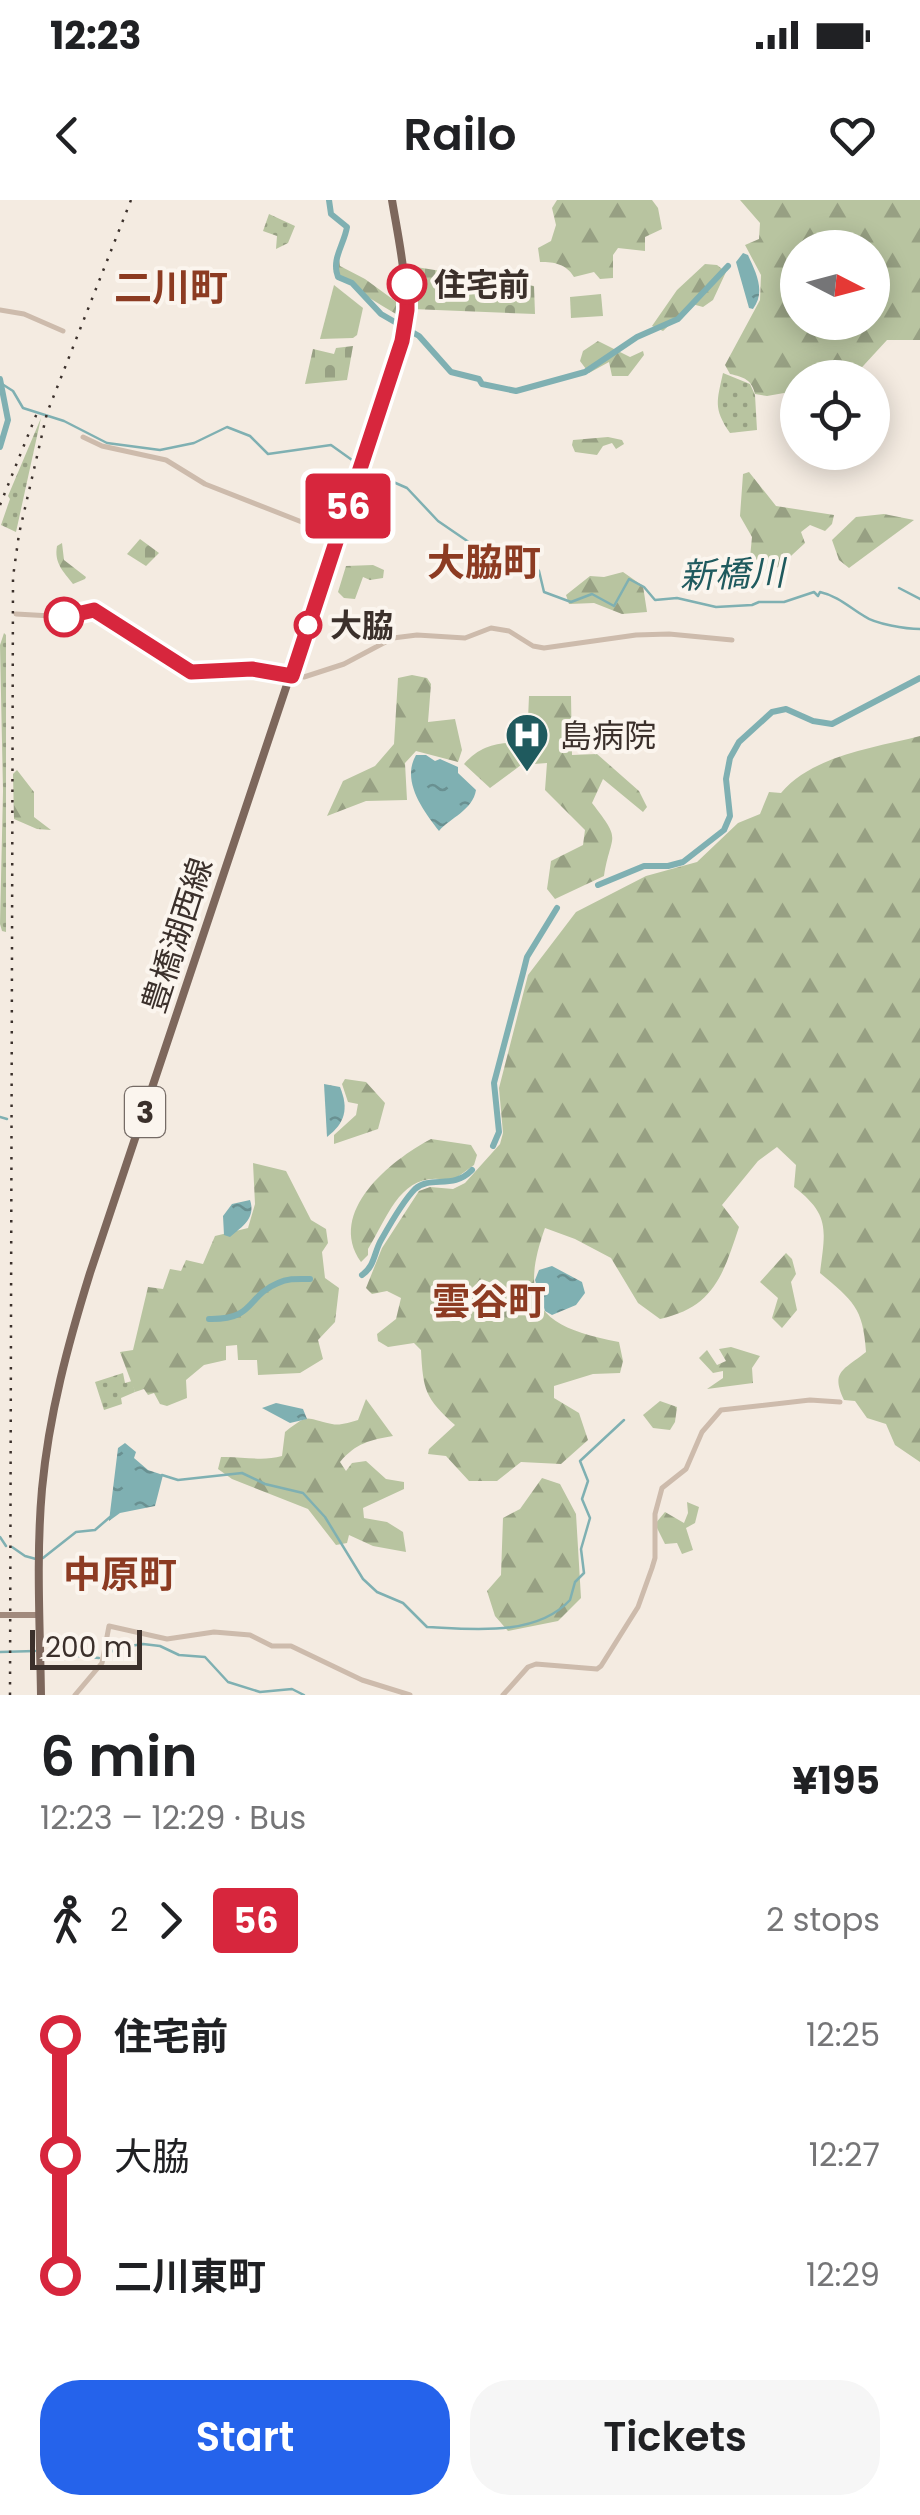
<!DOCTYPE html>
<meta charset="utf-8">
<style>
body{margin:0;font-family:Poppins,"Noto Sans JP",sans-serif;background:#f6f6f6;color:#202124;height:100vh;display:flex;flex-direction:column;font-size:38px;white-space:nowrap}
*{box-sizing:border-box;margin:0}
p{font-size:32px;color:#757577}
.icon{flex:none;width:55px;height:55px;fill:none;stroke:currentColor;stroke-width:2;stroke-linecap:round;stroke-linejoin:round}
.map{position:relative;height:1495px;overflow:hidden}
.sheet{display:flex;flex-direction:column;background:#fff;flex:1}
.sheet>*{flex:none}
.badge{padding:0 20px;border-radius:8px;font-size:35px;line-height:65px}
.needle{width:65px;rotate:96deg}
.fabs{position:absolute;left:780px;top:30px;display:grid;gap:20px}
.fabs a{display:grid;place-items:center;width:110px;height:110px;border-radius:50%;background:#fff;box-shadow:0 5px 25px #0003;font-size:50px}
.scale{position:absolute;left:30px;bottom:25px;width:112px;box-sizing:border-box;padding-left:10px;border:5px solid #3b302b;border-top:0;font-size:28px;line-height:35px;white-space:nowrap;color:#3b302b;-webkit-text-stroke:8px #fbf5ee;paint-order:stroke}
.map>.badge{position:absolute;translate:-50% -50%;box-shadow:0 0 0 5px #fff}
.legs{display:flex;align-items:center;gap:15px;height:110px;padding:0 40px;font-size:32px}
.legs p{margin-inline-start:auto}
.head{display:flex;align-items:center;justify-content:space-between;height:170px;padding:0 40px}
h1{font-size:55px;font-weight:600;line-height:75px}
.button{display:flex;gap:20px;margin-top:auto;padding:20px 40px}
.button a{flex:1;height:115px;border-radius:40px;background:#2563eb;color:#fff;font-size:40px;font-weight:600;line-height:115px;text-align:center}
.button a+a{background:#f6f6f6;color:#202124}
ul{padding:0 40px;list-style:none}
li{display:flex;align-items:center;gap:35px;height:120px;font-size:38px}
li i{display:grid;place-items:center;width:15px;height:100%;margin:0 12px;background:currentColor}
li i::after{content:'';width:25px;height:25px;margin:-12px;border:8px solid;border-radius:50%;background:#fff}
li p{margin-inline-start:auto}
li:first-child i{background:linear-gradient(#0000 50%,currentColor 0)}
li:last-child i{background:linear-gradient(currentColor 50%,#0000 0)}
.status{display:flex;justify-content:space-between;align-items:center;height:70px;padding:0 50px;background:#fff;direction:ltr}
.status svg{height:28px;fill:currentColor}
header{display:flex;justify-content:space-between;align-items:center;height:130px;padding:0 40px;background:#fff;font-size:45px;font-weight:600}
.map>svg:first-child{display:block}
.grass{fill:url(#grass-dots)}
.forest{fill:url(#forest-firs);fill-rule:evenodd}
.cemetery{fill:url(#cemetery-stones)}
.garden{fill:#b8c4a0}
.water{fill:url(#water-ripples)}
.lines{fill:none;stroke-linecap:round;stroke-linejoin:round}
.stream{stroke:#7fb0b2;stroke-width:2.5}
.river{stroke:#7fb0b2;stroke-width:6}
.tertiary{stroke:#cdbbac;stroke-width:5}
.secondary{stroke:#a18a7d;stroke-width:6}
.primary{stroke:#7d675c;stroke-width:8}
.rail{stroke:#3b302b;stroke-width:2.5;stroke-dasharray:2.5 8;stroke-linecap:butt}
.line-1-casing{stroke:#fff;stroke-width:22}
.line-1{stroke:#d7263d;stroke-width:15}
.stop-1-dot{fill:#fff;stroke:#d7263d;stroke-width:5}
.labels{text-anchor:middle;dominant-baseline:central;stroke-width:8;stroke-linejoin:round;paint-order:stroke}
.shield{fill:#fbf5ee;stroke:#756b66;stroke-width:2.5}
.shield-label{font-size:30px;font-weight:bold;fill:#3b302b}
.stop-label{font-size:32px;font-weight:bold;fill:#3b302b;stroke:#fbf5ee;text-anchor:start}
.poi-label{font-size:32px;fill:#3b302b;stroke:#fbf5ee;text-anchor:start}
.street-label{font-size:32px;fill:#3b302b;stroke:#fbf5ee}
.water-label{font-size:35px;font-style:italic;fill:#1f5a5e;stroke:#fbf5ee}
.quarter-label{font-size:38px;font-weight:bold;fill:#8c3b22;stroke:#fbf5ee}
</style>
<div class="status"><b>12:23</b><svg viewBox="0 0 49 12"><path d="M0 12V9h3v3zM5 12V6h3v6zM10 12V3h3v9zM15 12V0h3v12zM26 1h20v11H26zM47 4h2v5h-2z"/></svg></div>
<header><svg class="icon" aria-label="back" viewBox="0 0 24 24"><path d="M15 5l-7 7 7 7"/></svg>Railo<svg class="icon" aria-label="heart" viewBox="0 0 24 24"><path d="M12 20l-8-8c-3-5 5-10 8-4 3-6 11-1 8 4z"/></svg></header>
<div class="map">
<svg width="920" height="1495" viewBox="0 0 920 1495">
<defs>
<pattern id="grass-dots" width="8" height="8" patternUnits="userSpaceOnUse" patternTransform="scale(2.5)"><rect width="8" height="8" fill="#b8c4a0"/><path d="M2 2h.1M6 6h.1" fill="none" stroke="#97a083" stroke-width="1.8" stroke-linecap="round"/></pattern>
<pattern id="forest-firs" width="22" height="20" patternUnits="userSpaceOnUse" patternTransform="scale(2.5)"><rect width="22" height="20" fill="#b8c4a0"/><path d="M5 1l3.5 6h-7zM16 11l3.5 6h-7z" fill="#97a083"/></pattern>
<pattern id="cemetery-stones" width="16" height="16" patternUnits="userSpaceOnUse" patternTransform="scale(2.5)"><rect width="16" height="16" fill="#b8c4a0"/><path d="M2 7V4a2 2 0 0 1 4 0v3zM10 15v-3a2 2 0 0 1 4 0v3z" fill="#97a083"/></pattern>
<pattern id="water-ripples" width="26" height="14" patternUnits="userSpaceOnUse" patternTransform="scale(2.5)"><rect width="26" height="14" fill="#7fb0b2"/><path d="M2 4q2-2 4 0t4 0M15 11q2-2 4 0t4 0" fill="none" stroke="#699091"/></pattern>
</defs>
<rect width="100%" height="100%" fill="#f4ebe1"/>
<g class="grass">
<path d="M269,14l26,12 -7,17 -12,6 1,-13 -14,-5z"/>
<path d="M723,173l27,11 5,11 2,35 -27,3c-17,-25 -13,-32 -7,-60z"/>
<path d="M41,218l-25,114 -15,-7 9,-26 -2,-3z"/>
<path d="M4,433l2,2v297l-4,-1 -2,-7 3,-133 -3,-146z"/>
<path d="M123,1173l2,10 7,-2 3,11 -14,6 1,6 -18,6 -9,-28z"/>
</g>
<g class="forest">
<path d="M557,0h95l6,8 4,21 -17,8v14l-27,-3 -5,7v23l-13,1 -6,-7 -20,5c-8,-13 -19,-15 -34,-15l-2,-14 13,-7 5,-16 -4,-17z"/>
<path d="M740,0h180v140h-33l-34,37 -55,1 -1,23 -13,-8 -17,3 -12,-2c-3,-14 -11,-17 -25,-20l-5,-9 35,-65 1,-25 -16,-30 14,-6 1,-16zM798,48h74v74h-74z"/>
<path d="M339,59l1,7 25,13 37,27 -1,11c-23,-14 -49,-28 -68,-48z"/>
<path d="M705,64l12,1 9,7 -13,28 -10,7 -11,-3 -29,27 -11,-5 25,-36z"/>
<path d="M601,94l2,22 -32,2 -1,-21z"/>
<path d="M598,141l32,16 13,-6 1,4 -16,21h-16l-3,-14 -20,11 -9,-12 3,-10z"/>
<path d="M608,237l14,3 2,4 -8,5 -4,-6 -9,3 -6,9 -22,-3 -3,-7 1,-5z"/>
<path d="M749,272l27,34 58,9 -2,9 -7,7 -15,-6 -9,7 4,11 -26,24 -27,7 -3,-6 3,-31 -12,-21 3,-42z"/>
<path d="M884,314l30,6 -65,48 -10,-8 -7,-20 24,-23z"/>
<path d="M62,343l2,17 22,17 -1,2 -12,5c-10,-13 -19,-21 -16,-38z"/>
<path d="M373,365l11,5 -1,8 -13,2 -7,-3 -8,22 -11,-1 -6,-6 8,-26z"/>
<path d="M623,372l20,14 4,26 -25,2 -28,-11 -25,1 -3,-9 24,-19 14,1z"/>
<path d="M412,475l15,3 4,6 -3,38 27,-3 7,31 -4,12 -42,-11 -11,12 2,37 -41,1 -39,15 16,-35 32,-15 19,-22 4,-66z"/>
<path d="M529,496h42l1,59 25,-1 42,37 8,16 -4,5 -40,-33 -11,24c31,40 19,29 12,73l-49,23 -8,-10 4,-28 32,-16 2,-15 -40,-40 2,-27 -26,2 -31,23 -26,-24c19,-21 35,-21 63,-22z"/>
<path d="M920,536v726l-25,-17 -9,-21 -19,-6 -12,-17 -11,-1c-14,-29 0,-30 22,-48 -3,-45 -13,-51 -46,-79 5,-42 11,-58 -26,-86l2,-22 -19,-18 -19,14 -36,44 17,22c-16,48 -25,80 -79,92l-22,-16 -27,-45 -36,-19 -30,-11c-28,78 -2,100 74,114l4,19 -3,12 -27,1 -39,12v12l25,15 9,27 -27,24 -40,-2 -24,19h-28l-23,-25 -18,-2 1,-5 26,-24c-30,-27 -32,-35 -34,-75l-7,-7 -26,4 -10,-6 -1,-7 19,-15 5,-21 -14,-7 -15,3 -6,-6 16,-40 37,-57 11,-4 23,2 12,-6 35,-39 3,-11 -4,-45 29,-113 48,-63 70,-36 51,-14 41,-39 22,-9 9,-22 12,1c32,-38 93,-45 139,-57z"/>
<path d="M17,570l17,22v25l17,13 -14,-1 -23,-10 -1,-45z"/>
<path d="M345,879l21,3 19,21 -7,26 -44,15v-9l22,-20 2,-11 -10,-2 -6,-18z"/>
<path d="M431,939l40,6 6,10 -3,10 -22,16c-50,-13 -62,32 -84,68v6l-7,7c-35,-50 30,-102 70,-123z"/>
<path d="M253,963l33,8 25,49 15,9 2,14 -6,9 3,26 14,10 -4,34 -17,18 5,19 -23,14 -42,2 -1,-15h-19l-1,-15 -11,1v14l-22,5 -18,15 1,18 -20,8 -7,-2 -6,-11 -6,2 -4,-6 -9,3 -15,-40 13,-2 15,-63 15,2 7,-20 11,2 5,-11 17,4 12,-28 33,-8 7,-24z"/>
<path d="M786,1053l6,6 4,15 -5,8 6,28 -15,18 -10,-10 6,-20 -18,-16z"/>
<path d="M731,1147l29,9 -8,12 1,15 -46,6 16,-11v-7l-10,2 -14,-15 8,-8 10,15 9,-4 -7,-12z"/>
<path d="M366,1199l27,37c-23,4 -37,7 -53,26l6,9 6,-8 14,-2 20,18 18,3v7l-41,19 1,10 23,4 16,10 3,20 -33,-6 -24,-11 -2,8 -11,2 -28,-36 -76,-30 -14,-10 3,-12c21,-1 40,5 61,-1l3,-24c26,-20 19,-13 47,-8 8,2 18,-2 26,-4z"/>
<path d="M660,1201l17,6 -2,15 -5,8 -17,-2 -10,-13z"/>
<path d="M542,1278l18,6 16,30 5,84 -23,23 -50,10 -13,-15 -8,-25 14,-16 2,-57 17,-9z"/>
<path d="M687,1302l12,5 -4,16 -9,5 7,22 -11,4 -5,-11 -12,1 -10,-20 10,-12 19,11 4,-10z"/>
</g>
<g class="cemetery">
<path d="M410,66l124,20 1,28 -123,-5z"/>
<path d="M353,146l-6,34 -42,4 8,-35 21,5 2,-6z"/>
<path d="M140,339l19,14 -13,13 -19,-12z"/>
</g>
<path class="garden" d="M334,85l29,23 -6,27 -4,3 -33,1z"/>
<g class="water">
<path d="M743,53l5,2c8,18 18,36 5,54l-4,-1 -13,-46z"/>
<path d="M416,555h10l9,6 5,-2 18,8v6l18,17c-3,20 -26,28 -37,41 -16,-21 -38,-50 -23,-76z"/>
<path d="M324,884l16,3c9,22 5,36 -13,50z"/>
<path d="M250,1000c6,18 -7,26 -20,37l-6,-2 -1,-19 9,-12z"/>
<path d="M552,1066l30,16 3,11 -9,12 -24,10 -7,-4 -10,-31 4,-10z"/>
<path d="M276,1203l27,6 4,10 -17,4 -28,-15z"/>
<path d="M125,1243l11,9 -2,6 14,12 15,5 -8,31 -35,7 -11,8 9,-73z"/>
</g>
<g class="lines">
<g class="stream">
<path d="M2,184l11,7 10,17 41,13 43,22 53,7 34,-7 33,-16 23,9 18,18 63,-9 35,25 41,18 31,33 57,39 7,3 24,-10 13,18 5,21 27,10 21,-8 22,12 15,-27 15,8 11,13 22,-2 39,9 36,-2 7,-3h25l30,-10 4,4 2,-4c18,4 29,15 44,24 11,8 42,13 56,13"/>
<path d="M899,388l21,11"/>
<path d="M0,917l7,2"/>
<path d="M162,1275l16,5 64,-7 23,11 38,9 22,24 38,62 14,13 26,11 24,24c45,2 109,10 143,-27l5,-18 9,-9 -3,-24 9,-31 -8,-19 6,-18 -8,-20 44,-41"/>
<path d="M0,1337l6,9"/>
<path d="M12,1347l13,9 11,3"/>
<path d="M43,1358l33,-26 19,-2 15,-13"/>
<path d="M0,1452l35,-1"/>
<path d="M46,1453l53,5"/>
<path d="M105,1456l12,-8 26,-4 17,2 19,9 26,2 23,25 32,10 32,-3 12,6"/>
</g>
<g class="river">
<path d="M329,0l2,14 16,13c-3,18 -16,32 -9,50l14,6 29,31 38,22 32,36 28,7 3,5 34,7 69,-19 52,-35 41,-18 50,-53"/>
<path d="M0,179l8,41 -8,27"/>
<path d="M598,685l46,-19h24l15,-4 41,-32 6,-14 -4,-37 4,-21 9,-16 33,-30 14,-3 27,12 19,3 88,-46"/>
<path d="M493,946l6,-14 -5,-49 29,-110 4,-16 30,-49"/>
<path d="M362,1075c12,-8 12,-21 18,-33 9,-16 22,-40 35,-53 16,-14 38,1 57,-19"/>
<path d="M209,1119c47,1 37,-23 69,-36 10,-5 21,-4 32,-4"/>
</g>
<g class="tertiary">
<path d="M0,110l24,4 39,17"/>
<path d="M83,237l19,9 64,14 39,24 130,51"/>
<path d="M16,414l53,3 26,-7 96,63 61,-4 52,8 40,-13 49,-26 24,-3 48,3 26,-10 18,3 24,15 11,2 92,-13 33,-1 63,6"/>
<path d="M75,1495l27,-32 7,-37 58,13 47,-7 36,3 22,11h19l71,34 48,15"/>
<path d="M503,1495l25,-28 8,-3 61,5 4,-3 37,-59 14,-39 3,-10v-44l7,-26 24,-19 16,-37 19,-22 89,-10 30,2"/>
</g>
<path class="secondary" d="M0,1415h39"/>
<path class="primary" d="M41,1495c-1,-69 -5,-138 1,-206 7,-75 26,-145 48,-216l312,-932c9,-49 -2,-93 -10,-141"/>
<g class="rail">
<path d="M0,305l37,-92"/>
<path d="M10,1495l3,-1118 6,-43 28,-121 84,-213"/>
</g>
</g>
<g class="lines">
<defs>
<path id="line-1" d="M64,417l30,-7 97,62 61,-3 40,7 110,-335 5,-31v-26"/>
</defs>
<use href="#line-1" class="line-1-casing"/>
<use href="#line-1" class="line-1"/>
</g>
<defs>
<symbol id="hospital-pin" viewBox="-11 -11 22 30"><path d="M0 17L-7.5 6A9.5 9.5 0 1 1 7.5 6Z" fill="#1f5a5e" stroke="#fbf5ee"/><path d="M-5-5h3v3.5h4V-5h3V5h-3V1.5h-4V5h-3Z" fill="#fff"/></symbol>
</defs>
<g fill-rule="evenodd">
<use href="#hospital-pin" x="502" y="510" width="50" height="68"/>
</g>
<g class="stop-1-dot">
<circle cx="407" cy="84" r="18"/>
<circle cx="64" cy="417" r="18"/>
<circle cx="308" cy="425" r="12"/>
</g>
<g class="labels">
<rect class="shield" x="125" y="887" width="40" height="50" rx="8"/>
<g class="shield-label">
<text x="145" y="912">3</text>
</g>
<g class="stop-label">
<text x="434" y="84">住宅前</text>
<text x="330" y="425">大脇</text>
</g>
<g class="poi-label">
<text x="560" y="535">島病院</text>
</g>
<g class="street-label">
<text transform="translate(177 735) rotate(-72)">豊橋湖西線</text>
</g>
<g class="water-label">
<text transform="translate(732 374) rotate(-2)">新橋川</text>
</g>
<g class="quarter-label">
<text x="171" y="87">二川町</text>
<text x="484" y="362">大脇町</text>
<text x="489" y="1101">雲谷町</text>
<text x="120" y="1374">中原町</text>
</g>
</g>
</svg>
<div class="fabs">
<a><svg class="needle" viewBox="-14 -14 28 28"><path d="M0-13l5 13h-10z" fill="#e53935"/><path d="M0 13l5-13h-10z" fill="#757577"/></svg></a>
<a><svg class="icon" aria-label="locate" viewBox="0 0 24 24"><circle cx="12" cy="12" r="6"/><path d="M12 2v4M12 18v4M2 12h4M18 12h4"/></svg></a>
</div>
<div class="scale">200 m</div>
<b class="badge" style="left:348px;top:306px;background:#d7263d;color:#fff">56</b>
</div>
<section class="sheet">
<div class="head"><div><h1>6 min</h1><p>12:23 – 12:29 · Bus</p></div><b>¥195</b></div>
<div class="legs"><svg class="icon" aria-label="walk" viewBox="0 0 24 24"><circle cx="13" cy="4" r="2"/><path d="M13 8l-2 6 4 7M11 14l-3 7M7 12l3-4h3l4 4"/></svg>2<svg class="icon" aria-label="forward" viewBox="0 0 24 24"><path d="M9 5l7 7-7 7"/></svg><b class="badge" style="background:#d7263d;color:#fff">56</b><p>2 stops</p></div>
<ul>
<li><i style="color:#d7263d"></i><b>住宅前</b><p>12:25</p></li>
<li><i style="color:#d7263d"></i><span>大脇</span><p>12:27</p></li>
<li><i style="color:#d7263d"></i><b>二川東町</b><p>12:29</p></li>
</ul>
<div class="button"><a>Start</a><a>Tickets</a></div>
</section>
